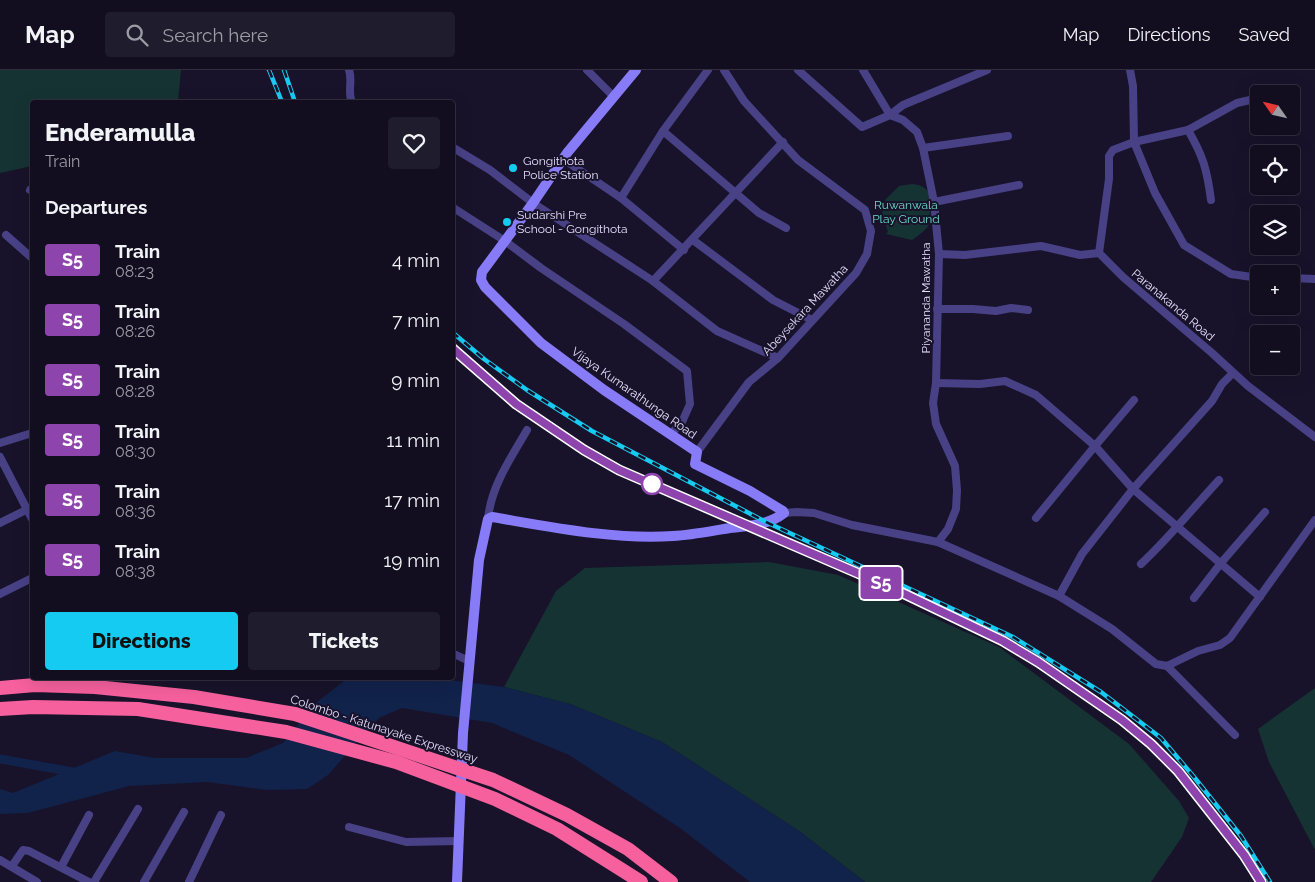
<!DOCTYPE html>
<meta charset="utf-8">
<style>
body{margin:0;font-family:Raleway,sans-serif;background:#1f1c2d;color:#f1f3f6;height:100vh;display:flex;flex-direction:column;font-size:19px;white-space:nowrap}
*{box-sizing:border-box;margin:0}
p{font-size:16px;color:#9c9ca5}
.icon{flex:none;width:28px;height:28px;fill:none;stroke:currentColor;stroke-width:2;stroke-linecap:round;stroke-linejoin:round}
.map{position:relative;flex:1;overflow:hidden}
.drawer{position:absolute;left:30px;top:30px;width:425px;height:580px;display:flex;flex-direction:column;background:#120e20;border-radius:5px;box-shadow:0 5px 20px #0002,0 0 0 1px #312e3e}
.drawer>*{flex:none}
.badge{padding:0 10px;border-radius:4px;font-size:18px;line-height:32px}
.needle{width:32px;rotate:304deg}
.buttons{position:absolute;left:1250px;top:15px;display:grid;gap:10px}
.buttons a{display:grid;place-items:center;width:50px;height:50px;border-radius:5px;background:#120e20;box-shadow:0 5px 20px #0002,0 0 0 1px #312e3e;font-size:25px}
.map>.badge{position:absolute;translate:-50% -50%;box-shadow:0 0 0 2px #fff}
h2{padding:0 15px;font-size:19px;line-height:45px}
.round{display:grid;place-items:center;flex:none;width:52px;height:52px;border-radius:5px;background:#1f1c2d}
.summary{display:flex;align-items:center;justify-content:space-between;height:85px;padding:0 15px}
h1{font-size:24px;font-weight:800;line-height:38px}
.cta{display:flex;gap:10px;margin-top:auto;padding:10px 15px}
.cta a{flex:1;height:58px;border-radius:5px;background:#16cbf1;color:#111;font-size:20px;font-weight:800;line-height:58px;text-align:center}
.cta a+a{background:#1f1c2d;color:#f1f3f6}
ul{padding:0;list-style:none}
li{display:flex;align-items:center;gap:15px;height:60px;padding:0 15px}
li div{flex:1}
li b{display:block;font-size:19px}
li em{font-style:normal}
li .badge{min-width:55px;font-weight:700;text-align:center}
header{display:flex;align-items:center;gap:30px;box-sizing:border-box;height:70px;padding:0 25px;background:#120e20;border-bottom:1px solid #312e3e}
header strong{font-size:24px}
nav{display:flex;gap:28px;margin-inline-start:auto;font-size:18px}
.search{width:350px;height:45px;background:#1f1c2d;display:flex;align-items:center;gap:12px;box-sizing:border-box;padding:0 18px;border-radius:5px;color:#9c9ca5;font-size:19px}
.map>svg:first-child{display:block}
.green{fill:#163334}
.water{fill:#11224b}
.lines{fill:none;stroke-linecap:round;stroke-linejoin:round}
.canal{stroke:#11224b;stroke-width:9}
.street{stroke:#484186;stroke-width:8}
.secondary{stroke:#877bf7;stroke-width:10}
.rail-casing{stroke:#16cbf1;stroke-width:4.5}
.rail{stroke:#18132a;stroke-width:2.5;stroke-dasharray:8;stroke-linecap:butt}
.highway-bridge{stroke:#f6609d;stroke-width:14}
.line-casing{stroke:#fff;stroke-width:11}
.line{stroke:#8e44ad;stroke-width:8}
.poi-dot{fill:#16cbf1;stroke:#18132a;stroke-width:2}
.stop-dot{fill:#fff;stroke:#8e44ad;stroke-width:2.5}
.labels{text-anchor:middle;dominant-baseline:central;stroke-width:4;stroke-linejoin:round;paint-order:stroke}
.poi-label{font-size:12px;fill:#e4defd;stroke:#18132a;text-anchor:start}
.park-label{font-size:12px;fill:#6cdac7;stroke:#18132a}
.street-label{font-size:12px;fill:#e4defd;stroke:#18132a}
</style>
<header>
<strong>Map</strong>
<div class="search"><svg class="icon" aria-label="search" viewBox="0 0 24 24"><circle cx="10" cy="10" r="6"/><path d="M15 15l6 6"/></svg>Search here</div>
<nav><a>Map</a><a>Directions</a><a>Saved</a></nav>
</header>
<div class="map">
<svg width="1315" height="812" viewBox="0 0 1315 812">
<rect width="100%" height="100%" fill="#18132a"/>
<g class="green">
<path d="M0,0h181l-3,32h-146v64l-32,7z"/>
<path d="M912,114c19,2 19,12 18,28 -1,4 1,8 -1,12 -2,6 -12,12 -17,16l-26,-6 2,-2 -6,-19 4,-14 13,-13z"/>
<path d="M769,492l69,13 161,72 130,97 50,57 10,17 -7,19 -31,45h-286l-66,-51 -137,-89 -92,-38 -66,-17 52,-96 29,-23z"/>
<path d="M1315,618v162l-46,-88 -11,-33z"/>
</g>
<path class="water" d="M348,608h86l70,9 66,17 92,38 137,89 66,51h-115l-70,-54 -111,-73 -77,-32 -90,-15 -23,10 -51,57 -21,14 -39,1 -61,-8 -78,4 -101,27 -28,1v-25l13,4 102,-42 40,7h91l37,-15 34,-41z"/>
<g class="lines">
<path class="canal" d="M0,689l79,14"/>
<g class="street">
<path d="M349,0c4,11 -2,22 3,32"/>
<path d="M587,0l26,26"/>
<path d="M798,0l64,57 28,-12 13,-10 84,-35"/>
<path d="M863,0l27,45 13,5 14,12 6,16 11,54 5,52 -3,129 -3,20 3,21 19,42 2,24 -1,19 -8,20 -10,13"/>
<path d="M1130,0l3,16 1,56 54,-12 49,-27 22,-5"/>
<path d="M1188,60c15,26 19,39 23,70"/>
<path d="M663,61l96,82 27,15"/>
<path d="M452,77l38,23 43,33 120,78 64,50 61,27"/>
<path d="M923,78l85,-12"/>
<path d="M563,89l58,39"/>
<path d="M30,120l2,1"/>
<path d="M934,132l85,-17"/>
<path d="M452,137l53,34 36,27 83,56 63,47 3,33 -8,18 -11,12"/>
<path d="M6,165l26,23"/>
<path d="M693,170l80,60 39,20"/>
<path d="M684,180l-63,-52 42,-67 45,-61"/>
<path d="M939,184l26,1 76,-9 39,9 19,-2"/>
<path d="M1259,208l-28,-4 -47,-29 -29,-52 -21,-51 -21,8 -4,6v23l-10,74 24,24 89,76 36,33 67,51"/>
<path d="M1291,208l24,1"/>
<path d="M653,211l130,-139"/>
<path d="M937,239h36l23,2 15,-3 17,2"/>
<path d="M936,313l44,1 25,-3 31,14 59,51 38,43 127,108"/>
<path d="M0,373l32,-10"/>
<path d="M697,382l52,-70 29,-24 78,-85 11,-19 4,-23 -6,-21 -67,-50 -54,-59 -20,-31"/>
<path d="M0,387l32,62"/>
<path d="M784,443l13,-1 17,1 38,12 86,17 121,54 53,33 44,35 11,2 31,-15 22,-6 10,-7 85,-118"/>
<path d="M1036,448l59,-72 39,-46"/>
<path d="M488,449c3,-33 23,-61 39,-89"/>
<path d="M0,453l28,-14"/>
<path d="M1141,494c28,-26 52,-56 78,-84"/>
<path d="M0,524l32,-16"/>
<path d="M1059,526l23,-42 51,-65 79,-88 10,-17 11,-11"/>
<path d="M1194,528l27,-35 44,-51"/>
<path d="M452,583l17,8"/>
<path d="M1167,596l68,69"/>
<path d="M349,757l57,15 53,-1"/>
<path d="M0,790l37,22"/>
<path d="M12,796l11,-16 6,1 60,31"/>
<path d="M61,797l28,-52"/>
<path d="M94,812l44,-73"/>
<path d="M144,812l40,-70"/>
<path d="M189,812l32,-67"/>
</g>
<path class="secondary" d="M457,812l6,-149 16,-173 9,-41 4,-2c59,10 122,23 181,19 19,-1 38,-5 57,-8 18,-2 39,-3 54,-15l-1,-2 -33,-20 -55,-27 2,-12 -93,-62 -63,-47 -56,-56 -4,-7 1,-8 51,-69 34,-50 69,-83"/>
<defs>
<g id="rail">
<path d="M269,0l13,32"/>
<path d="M284,0l11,32"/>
<path d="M452,262l32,27 43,31 65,41 174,91 247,115 88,55 60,46 33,39 47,59 29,46"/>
<path d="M452,278l64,56 68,46 35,20 246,106"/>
<path d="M958,549l45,22 35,21 84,58 29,24 27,27 66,84 17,27"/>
</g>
</defs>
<use href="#rail" class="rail-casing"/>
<use href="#rail" class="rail"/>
<g class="highway-bridge">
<path d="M0,618l35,-3 60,2 99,10 101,17 198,66 74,35 61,34 43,33"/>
<path d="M0,639l33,-2 105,2 148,23 110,30 99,37 62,30 84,53"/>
</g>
</g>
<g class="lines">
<defs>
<path id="line" d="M452,278l64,56 68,46 35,20 273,118 111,53 35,21 84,58 29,24 27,27 66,84 17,27"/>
</defs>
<use href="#line" class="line-casing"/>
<use href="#line" class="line"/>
</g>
<g class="poi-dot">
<circle cx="513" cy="98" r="5"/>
<circle cx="507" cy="152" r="5"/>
</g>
<circle class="stop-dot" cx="652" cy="414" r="10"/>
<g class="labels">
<g class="poi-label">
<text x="523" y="91">Gongithota<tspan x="523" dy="14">Police Station</tspan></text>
<text x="517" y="145">Sudarshi Pre<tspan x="517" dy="14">School - Gongithota</tspan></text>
</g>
<g class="park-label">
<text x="906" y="135">Ruwanwala<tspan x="906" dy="14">Play Ground</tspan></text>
</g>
<g class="street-label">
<text transform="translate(926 228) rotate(-90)">Piyananda Mawatha</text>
<text transform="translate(1173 235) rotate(40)">Paranakanda Road</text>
<text transform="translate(805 240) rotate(-47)">Abeysekara Mawatha</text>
<text transform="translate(634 323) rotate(35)">Vijaya Kumarathunga Road</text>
<text transform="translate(384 659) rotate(18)">Colombo - Katunayake Expressway</text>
</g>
</g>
</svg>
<div class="buttons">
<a><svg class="needle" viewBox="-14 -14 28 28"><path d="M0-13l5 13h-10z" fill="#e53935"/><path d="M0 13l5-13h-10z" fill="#9c9ca5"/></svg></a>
<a><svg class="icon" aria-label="locate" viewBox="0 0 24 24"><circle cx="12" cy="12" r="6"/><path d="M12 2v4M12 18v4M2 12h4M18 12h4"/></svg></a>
<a><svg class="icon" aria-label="layers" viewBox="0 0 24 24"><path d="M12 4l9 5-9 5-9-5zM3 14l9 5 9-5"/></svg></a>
<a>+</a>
<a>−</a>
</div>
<b class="badge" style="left:881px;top:513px;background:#8e44ad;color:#fff">S5</b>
<section class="drawer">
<div class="summary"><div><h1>Enderamulla</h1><p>Train</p></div><a class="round"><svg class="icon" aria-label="heart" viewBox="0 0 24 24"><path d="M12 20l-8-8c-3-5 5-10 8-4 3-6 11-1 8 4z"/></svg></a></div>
<h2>Departures</h2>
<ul>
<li><span class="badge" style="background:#8e44ad;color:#fff">S5</span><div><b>Train</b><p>08:23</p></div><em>4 min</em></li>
<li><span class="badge" style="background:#8e44ad;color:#fff">S5</span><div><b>Train</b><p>08:26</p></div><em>7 min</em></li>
<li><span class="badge" style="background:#8e44ad;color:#fff">S5</span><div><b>Train</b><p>08:28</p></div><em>9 min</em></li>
<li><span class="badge" style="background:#8e44ad;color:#fff">S5</span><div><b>Train</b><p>08:30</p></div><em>11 min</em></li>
<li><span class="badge" style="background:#8e44ad;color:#fff">S5</span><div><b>Train</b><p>08:36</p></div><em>17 min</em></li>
<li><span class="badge" style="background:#8e44ad;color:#fff">S5</span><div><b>Train</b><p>08:38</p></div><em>19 min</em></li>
</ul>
<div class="cta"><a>Directions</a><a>Tickets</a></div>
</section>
</div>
